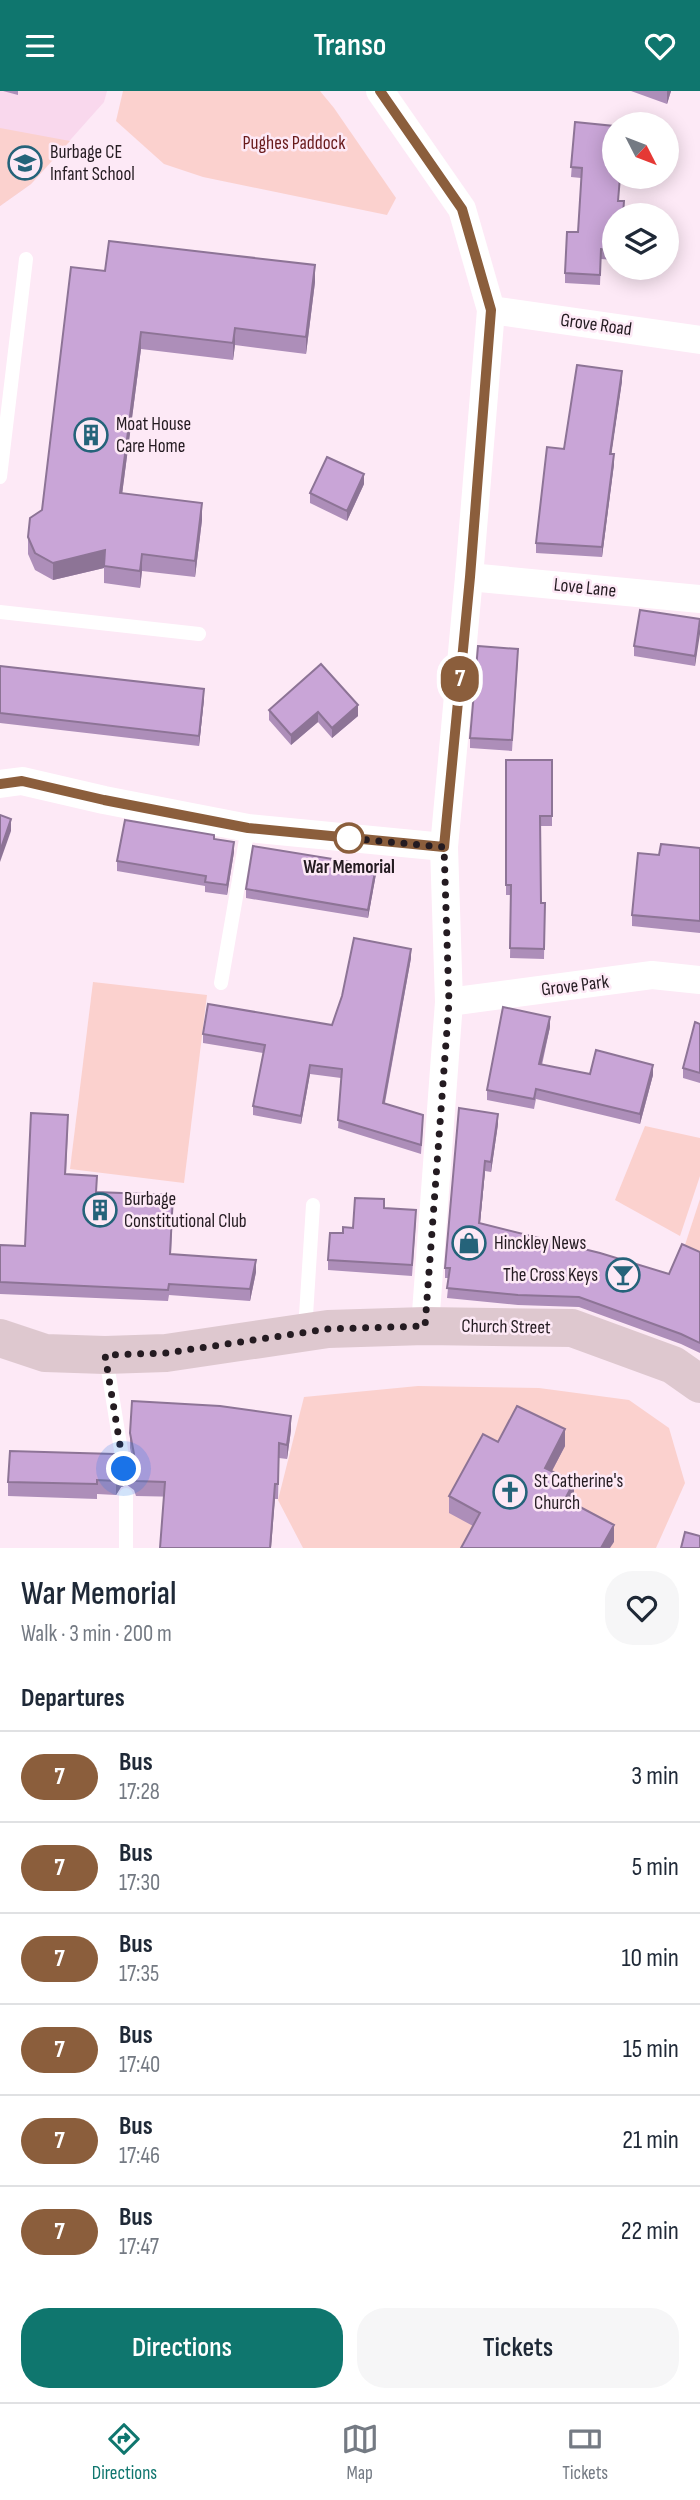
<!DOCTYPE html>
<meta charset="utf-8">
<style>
body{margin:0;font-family:"Sofia Sans Condensed",sans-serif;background:#f6f6f7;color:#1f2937;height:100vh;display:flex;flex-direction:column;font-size:26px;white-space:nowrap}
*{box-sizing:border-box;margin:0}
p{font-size:23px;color:#747a83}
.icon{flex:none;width:38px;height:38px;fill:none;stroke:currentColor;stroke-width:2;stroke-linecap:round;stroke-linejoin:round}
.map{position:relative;height:1457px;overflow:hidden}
.drawer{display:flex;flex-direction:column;background:#fff;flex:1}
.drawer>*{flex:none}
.badge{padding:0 14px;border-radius:23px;font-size:24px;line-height:46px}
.needle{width:46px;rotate:132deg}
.controls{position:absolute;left:602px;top:21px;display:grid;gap:14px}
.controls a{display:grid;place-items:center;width:77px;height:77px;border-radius:50%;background:#fff;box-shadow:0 4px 18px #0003;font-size:35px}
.you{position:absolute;width:35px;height:35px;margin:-18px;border:5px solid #fff;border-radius:50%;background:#1a73e8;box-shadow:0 0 0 10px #1a73e833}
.map>.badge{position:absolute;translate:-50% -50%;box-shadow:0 0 0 4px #fff}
h2{padding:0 21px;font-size:26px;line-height:63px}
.round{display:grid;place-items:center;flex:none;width:74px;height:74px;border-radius:28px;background:#f6f6f7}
.summary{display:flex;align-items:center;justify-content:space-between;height:119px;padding:0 21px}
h1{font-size:33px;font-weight:600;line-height:52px}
.cta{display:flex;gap:14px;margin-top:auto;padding:14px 21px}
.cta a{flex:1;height:80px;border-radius:28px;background:#0f766e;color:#fff;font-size:28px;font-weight:600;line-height:80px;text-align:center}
.cta a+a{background:#f6f6f7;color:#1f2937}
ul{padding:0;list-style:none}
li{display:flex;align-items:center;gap:21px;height:91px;padding:0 21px;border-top:2px solid #e0e1e3}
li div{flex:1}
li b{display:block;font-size:26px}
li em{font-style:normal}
li .badge{min-width:77px;font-weight:700;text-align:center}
header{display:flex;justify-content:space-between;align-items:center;height:91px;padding:0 21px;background:#0f766e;color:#fff;font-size:32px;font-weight:600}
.menu{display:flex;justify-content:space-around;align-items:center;height:98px;border-top:2px solid #e0e1e3;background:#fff;font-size:19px;color:#747a83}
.menu a{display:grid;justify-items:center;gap:4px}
.menu .active{color:#0f766e}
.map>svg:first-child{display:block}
.built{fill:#f9d8ed}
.green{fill:#fbd1ce}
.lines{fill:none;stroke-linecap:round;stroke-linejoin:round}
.service{stroke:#fff;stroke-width:14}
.minor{stroke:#fff;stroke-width:28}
.secondary{stroke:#dec8cf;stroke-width:38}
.wall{fill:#ad8eb9}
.shaded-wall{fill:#8d7496}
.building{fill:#c9a5d7;stroke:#8d7496;stroke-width:2}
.line-casing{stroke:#fff;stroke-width:16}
.line{stroke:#8b5e3c;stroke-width:10}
.walk{stroke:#241b21;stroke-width:7;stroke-dasharray:0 12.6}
.stop-dot{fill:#fff;stroke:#8b5e3c;stroke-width:3.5}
.labels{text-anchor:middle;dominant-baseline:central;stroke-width:5;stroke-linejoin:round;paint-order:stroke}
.park-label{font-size:19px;fill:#681a1b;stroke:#fde9f6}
.poi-label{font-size:19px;fill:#241b21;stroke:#fde9f6;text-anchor:start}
.street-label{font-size:19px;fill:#241b21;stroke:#fde9f6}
.stop-label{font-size:19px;font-weight:bold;fill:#241b21;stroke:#fde9f6}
</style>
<header><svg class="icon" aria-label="menu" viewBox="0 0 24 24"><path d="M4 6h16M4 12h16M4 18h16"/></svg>Transo<svg class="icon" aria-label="heart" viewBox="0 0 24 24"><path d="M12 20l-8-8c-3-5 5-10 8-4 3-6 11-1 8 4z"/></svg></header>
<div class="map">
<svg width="700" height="1457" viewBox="0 0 700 1457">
<rect width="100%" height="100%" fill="#fde9f6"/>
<path class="built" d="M0,0h107l-3,11 -73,82 -31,22z"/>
<g class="green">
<path d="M123,0h197l14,17 62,90 -9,17 -184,-38 -39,-13 -48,-43z"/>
<path d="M0,37l70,13 -39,43 -31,22z"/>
<path d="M93,891l114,13 -23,188 -114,-14z"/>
<path d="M645,1035l55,12v38l-20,60 -65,-36z"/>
<path d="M700,1108v63l-18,-8z"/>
<path d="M418,1295l121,2 90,12 40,28 16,55 -29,65h-353l-25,-48 26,-103z"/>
</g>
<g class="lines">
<g class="service">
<path d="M0,386l26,-218"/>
<path d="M0,521l199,22"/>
<path d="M221,892l27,-155"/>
<path d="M305,1240l8,-126"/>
<path d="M106,1266l18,112"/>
<path d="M126,1404v53"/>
</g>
<g class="minor">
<path d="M380,0l82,118 29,101 -22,267 -25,270 5,155 -24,324"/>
<path d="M491,219l209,30"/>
<path d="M469,486l231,22"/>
<path d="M0,693l22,-3 82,19 144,28 196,19"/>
<path d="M449,911l203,-27 48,5"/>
</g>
<path class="secondary" d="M0,1247l45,15 60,2 61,-2 162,-24 97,-3 147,2 101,37 27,19"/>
</g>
<g class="wall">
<path d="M3,0h15v4z"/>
<path d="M631,0h40l-4,13z"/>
<path d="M575,31l39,93v45l-13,-1 -1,26 -35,-2v-10l13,-41 3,-54 -10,-1z"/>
<path d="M105,180l210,11 -9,72 -71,-9 -2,15 -92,-11 -19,145 80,26 -7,57 -53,-6 -2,17 -36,-5v-15l-51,12 -18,-10 -7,-16v-17l14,-27z"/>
<path d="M622,290l-11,73 3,10 -12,93 -66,-4v-10l28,-94z"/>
<path d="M364,393l-17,37 -37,-18v-10z"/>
<path d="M700,528l-5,47 -61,-10v-10z"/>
<path d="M518,568l-6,92 -42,-3v-10z"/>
<path d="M321,573l37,52 -26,22 -14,-16 -27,23 -22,-25v-10z"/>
<path d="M0,575l204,33 -5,47 -199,-23z"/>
<path d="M506,669h46v66h-12l1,77h4l-1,56 -34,-1 1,-63h-5z"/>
<path d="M214,748l20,13 -7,43 -22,-3v-6l-88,-15v-10z"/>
<path d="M700,757v85l-68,-7v-11l27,-60z"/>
<path d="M376,783l-8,44 -122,-20v-9z"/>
<path d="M411,867l-26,145 38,20 -2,31 -83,-26 3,-50 -31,-4 -9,50 -48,-9v-9l10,-53 -60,-10v-9l129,-9z"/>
<path d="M700,933v59l-17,-5v-10z"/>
<path d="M550,936l-8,38 48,9 63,1 -13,49 -104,-25 -2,10 -47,-9v-10z"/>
<path d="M498,1033l-7,48 -6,-1 -5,52 189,51 31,-22v101l-19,-9 -102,-37 -61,-2 -71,-7 2,-20h-4v-10z"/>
<path d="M68,1036l-2,47 31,18 76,14 -2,48 85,18 -6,29 -81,-6 -1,6 -168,-7v-49l25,1z"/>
<path d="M384,1117l32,12 -4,56 -84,-6v-10l15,-27 10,-5z"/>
<path d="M291,1339l-4,29 -8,-1 -1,41 -142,-3 -2,-6 -7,-5 -6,2 -5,8 -19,-1v5l-89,-3v-14l109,-21 9,3 5,-2 1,-4 -2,-10v-15z"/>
<path d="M498,1351l67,4 -13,25 22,28 -2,4 42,39 -141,-16 -24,-13v-17z"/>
</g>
<g class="shaded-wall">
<path d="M667,0h4l-4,13z"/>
<path d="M315,174v17l-9,72v-17z"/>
<path d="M235,237v17l-2,15v-17z"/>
<path d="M141,241v17l-21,161v-17z"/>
<path d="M622,280v10l-12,83v-10z"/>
<path d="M614,363v10l-12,93v-10z"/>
<path d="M364,383v10l-17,37v-10z"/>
<path d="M202,412v17l-7,57v-16z"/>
<path d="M105,459l-1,18 -51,12v-17z"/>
<path d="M142,463v17l-2,17v-17z"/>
<path d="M700,533v10l-5,32v-10z"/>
<path d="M204,598v10l-5,47v-10z"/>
<path d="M358,614v11l-26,22v-10z"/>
<path d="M318,621v10l-27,23v-10z"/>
<path d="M11,728v12l-11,31v-11z"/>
<path d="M234,751v10l-7,43v-10z"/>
<path d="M376,775v8l-8,44v-8z"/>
<path d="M411,858v9l-28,153v-8z"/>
<path d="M550,926v10l-11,47v-10z"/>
<path d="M310,974v9l-9,50v-8z"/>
<path d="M653,974v10l-13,49v-10z"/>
<path d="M498,1023v10l-7,48v-10z"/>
<path d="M485,1070v10l-6,62v-10z"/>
<path d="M256,1169v12l-6,29v-12z"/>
<path d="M291,1325v14l-4,29v-14z"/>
<path d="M565,1338v17l-20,38v-16z"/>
<path d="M127,1380v14l-6,2 -5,8v-14l5,-8z"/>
<path d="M574,1391v17l-9,17v-17z"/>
<path d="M275,1393v15l-4,49h-1z"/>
<path d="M614,1434v17l-4,6h-9z"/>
</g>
<g class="building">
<path d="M575,31l39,4v51h6l-2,24h6l-1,14h-9v35l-13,-1 -1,26 -35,-2 2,-41h11l4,-64 -11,-1z"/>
<path d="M109,150l206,24 -9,72 -71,-9 -2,15 -92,-11 -21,161 82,10 -7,58 -53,-7 -2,17 -36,-5 1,-16 -52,13 -18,-10 -7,-16 2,-19 12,-8 29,-243 34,4z"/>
<path d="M577,274l45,6 -12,83h4l-12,93 -66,-4 11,-96 17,2z"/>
<path d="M327,366l37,17 -17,37 -37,-18z"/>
<path d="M640,519l60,9 -5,37 -61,-10z"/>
<path d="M478,555l40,3 -6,91 -42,-2z"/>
<path d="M321,573l37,41 -26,23 -14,-16 -27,23 -22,-25z"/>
<path d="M0,575l204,23 -5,47 -199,-23z"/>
<path d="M506,669h46v56h-12l1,87h4l-1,46 -34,-1 1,-63h-5z"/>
<path d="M0,724l11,4 -11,32z"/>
<path d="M125,729l89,15v4l20,3 -7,43 -22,-3 1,-6 -89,-15z"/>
<path d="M661,753l39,4v73l-68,-6 6,-62 21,2z"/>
<path d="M253,755l123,20 -8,44 -122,-21z"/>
<path d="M354,847l57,11 -28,154 40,12 -2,30 -83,-25 4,-51 -32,-4 -9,51 -48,-10 12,-61 -62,-11 5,-30 124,21 10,-29z"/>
<path d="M503,916l47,10 -11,47 51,10 6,-24 57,15 -13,49 -104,-25 -2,10 -47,-9z"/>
<path d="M695,931l5,2v49l-17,-5z"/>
<path d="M459,1017l39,6 -7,48 -6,-1 -6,62 121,30 69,21 13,-30 18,8v91l-19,-9 -102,-37 -61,-2 -71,-7 3,-20h-5z"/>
<path d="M31,1022l37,2 -3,59 32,2 -1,16 77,3 -3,59 86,6 -6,29 -81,-5 -1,6 -168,-8v-37l25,1z"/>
<path d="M355,1107l29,1v9l32,2 -4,55 -84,-5 2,-27h13v-6l10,1z"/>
<path d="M132,1310l88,5 71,10 -4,29 -8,-2 -1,41h-3l-5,64h-110l5,-66 -29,-1 -2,-6 -7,-4 -6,2 -5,8 -19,-1v4l-89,-2 2,-31 104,3 3,7 9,3 5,-2 3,-8 -4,-21z"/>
<path d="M517,1315l48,23 -20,39 29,14 -9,17 49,26 -13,23h-140l19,-35 -31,-17 34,-62 15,8z"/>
<path d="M685,1441l15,4v12h-19z"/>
</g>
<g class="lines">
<defs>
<path id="line" d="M0,693l22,-3 82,19 144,28 196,19 26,-270 21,-267 -29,-101 -82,-118"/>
</defs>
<use href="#line" class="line-casing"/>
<use href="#line" class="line"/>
<path class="walk" d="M124,1378l-19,-114 61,-2 162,-24 97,-3 24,-324 -5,-155 -98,-9h3"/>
</g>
<defs>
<symbol id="school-ring" viewBox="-11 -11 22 22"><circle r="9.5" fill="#fde9f6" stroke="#25637a" stroke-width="1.5"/><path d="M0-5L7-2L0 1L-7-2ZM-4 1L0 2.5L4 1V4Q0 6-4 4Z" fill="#25637a"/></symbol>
<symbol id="building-ring" viewBox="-11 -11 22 22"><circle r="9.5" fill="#fde9f6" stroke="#25637a" stroke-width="1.5"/><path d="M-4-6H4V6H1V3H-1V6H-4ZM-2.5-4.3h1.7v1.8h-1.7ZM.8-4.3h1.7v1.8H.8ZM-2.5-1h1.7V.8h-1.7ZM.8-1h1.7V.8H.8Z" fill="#25637a"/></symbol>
<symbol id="shop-ring" viewBox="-11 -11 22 22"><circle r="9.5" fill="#fde9f6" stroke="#25637a" stroke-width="1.5"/><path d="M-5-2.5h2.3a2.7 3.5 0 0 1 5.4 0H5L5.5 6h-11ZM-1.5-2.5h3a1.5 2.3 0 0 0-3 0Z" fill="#25637a"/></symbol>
<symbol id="bar-ring" viewBox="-11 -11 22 22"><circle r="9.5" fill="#fde9f6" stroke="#25637a" stroke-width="1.5"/><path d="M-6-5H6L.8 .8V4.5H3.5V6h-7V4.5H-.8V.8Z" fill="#25637a"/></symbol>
<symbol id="church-ring" viewBox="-11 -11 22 22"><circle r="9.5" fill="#fde9f6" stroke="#25637a" stroke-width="1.5"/><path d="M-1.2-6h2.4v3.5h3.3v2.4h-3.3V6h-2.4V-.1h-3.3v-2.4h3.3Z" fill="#25637a"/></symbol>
</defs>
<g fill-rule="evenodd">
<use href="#school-ring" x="6" y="53" width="38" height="38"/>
<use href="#building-ring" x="72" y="325" width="38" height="38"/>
<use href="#building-ring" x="81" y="1100" width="38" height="38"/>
<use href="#shop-ring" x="450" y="1133" width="38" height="38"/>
<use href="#bar-ring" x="604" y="1165" width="38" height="38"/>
<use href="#church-ring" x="491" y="1382" width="38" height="38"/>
</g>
<circle class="stop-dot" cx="349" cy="747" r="14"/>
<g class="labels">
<g class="park-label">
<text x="294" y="52">Pughes Paddock</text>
</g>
<g class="poi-label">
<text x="50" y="61">Burbage CE<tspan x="50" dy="22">Infant School</tspan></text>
<text x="116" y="333">Moat House<tspan x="116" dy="22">Care Home</tspan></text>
<text x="124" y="1108">Burbage<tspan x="124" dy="22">Constitutional Club</tspan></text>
<text x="494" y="1152">Hinckley News</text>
<text x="598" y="1184" text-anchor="end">The Cross Keys</text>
<text x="534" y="1390">St Catherine's<tspan x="534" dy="22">Church</tspan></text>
</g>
<g class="street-label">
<text transform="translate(596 234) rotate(8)">Grove Road</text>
<text transform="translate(585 497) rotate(6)">Love Lane</text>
<text transform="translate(575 895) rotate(-7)">Grove Park</text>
<text transform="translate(506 1236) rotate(1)">Church Street</text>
</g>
<g class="stop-label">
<text x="349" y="776">War Memorial</text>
</g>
</g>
</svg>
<div class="controls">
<a><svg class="needle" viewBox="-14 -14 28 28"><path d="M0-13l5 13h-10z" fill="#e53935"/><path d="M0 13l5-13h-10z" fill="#747a83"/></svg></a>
<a><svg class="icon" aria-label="layers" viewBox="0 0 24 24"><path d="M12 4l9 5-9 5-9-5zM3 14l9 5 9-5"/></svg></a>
</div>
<div class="you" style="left:124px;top:1378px"></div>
<b class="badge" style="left:460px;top:588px;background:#8b5e3c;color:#fff">7</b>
</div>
<section class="drawer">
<div class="summary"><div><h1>War Memorial</h1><p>Walk · 3 min · 200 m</p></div><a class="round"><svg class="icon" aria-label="heart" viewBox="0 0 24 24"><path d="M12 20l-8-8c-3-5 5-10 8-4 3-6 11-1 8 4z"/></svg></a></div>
<h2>Departures</h2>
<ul>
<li><span class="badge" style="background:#8b5e3c;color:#fff">7</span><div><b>Bus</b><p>17:28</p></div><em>3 min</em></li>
<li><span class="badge" style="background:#8b5e3c;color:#fff">7</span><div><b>Bus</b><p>17:30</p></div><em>5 min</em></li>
<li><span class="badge" style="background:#8b5e3c;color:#fff">7</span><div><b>Bus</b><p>17:35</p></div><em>10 min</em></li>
<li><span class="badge" style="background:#8b5e3c;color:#fff">7</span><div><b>Bus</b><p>17:40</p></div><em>15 min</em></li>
<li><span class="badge" style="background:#8b5e3c;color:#fff">7</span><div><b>Bus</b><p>17:46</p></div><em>21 min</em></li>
<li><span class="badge" style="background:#8b5e3c;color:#fff">7</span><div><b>Bus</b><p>17:47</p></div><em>22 min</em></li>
</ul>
<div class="cta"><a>Directions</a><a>Tickets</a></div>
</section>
<nav class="menu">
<a class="active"><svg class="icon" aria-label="directions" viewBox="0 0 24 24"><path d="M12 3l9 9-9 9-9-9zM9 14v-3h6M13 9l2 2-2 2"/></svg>Directions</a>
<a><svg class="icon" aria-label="map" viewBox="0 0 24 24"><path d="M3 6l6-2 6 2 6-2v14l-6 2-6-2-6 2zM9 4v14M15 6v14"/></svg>Map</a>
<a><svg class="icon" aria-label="tickets" viewBox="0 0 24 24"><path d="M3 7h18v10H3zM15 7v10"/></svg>Tickets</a>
</nav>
